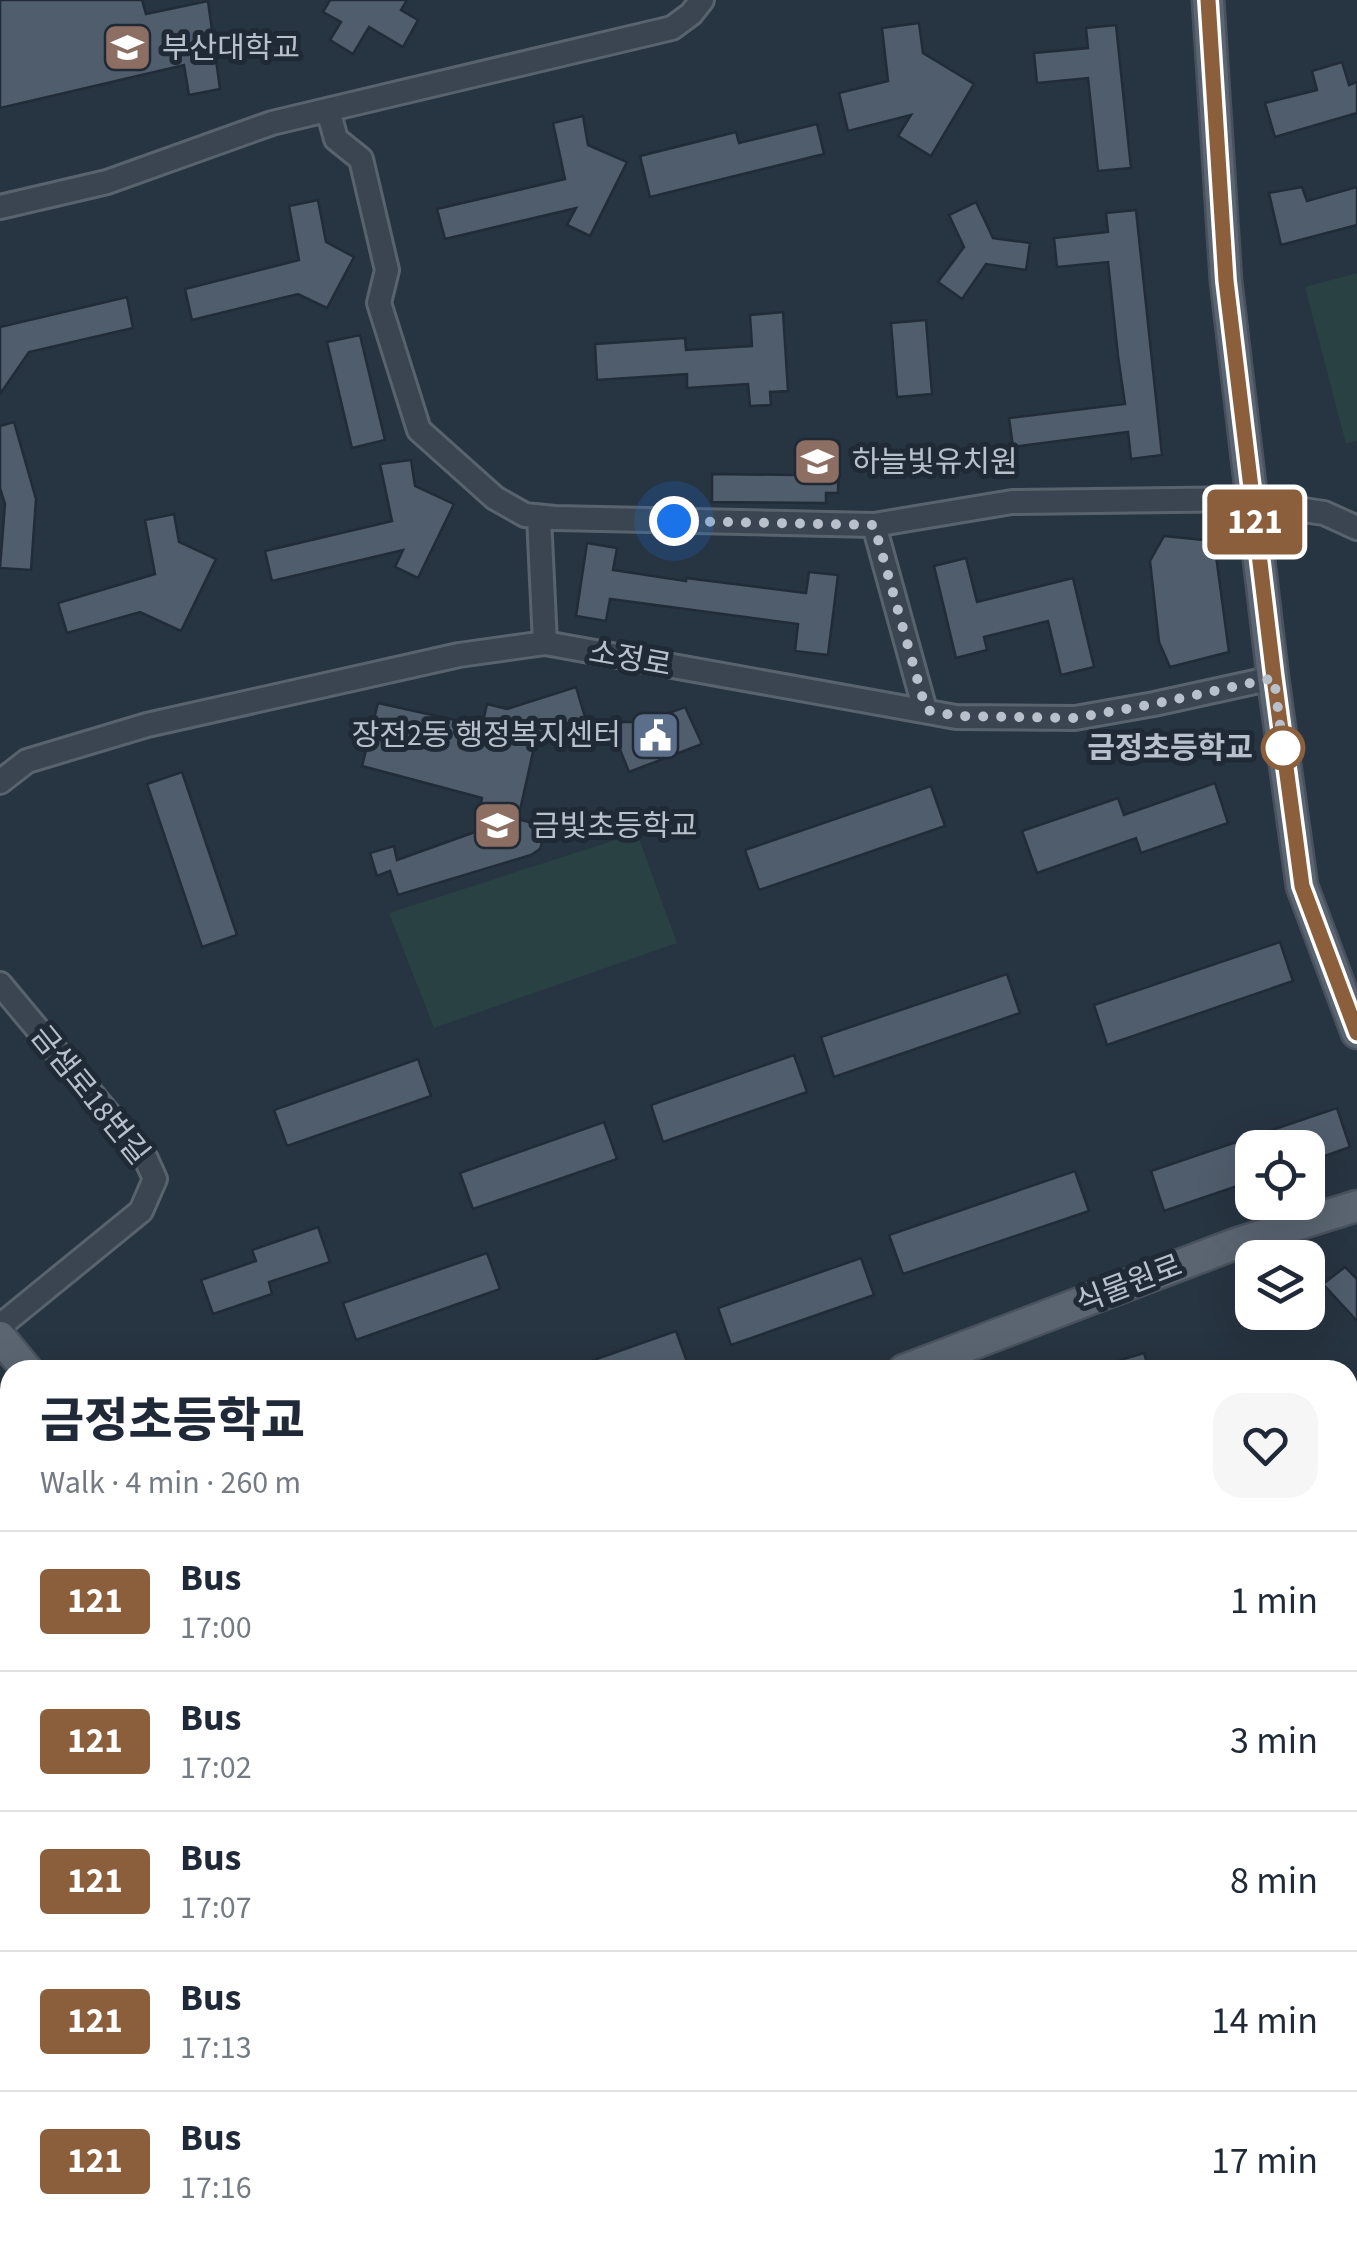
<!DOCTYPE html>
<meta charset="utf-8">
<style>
body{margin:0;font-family:"Source Sans 3","Noto Sans KR",sans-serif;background:#f6f6f7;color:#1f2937;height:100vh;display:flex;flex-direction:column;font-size:38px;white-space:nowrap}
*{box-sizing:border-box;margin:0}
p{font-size:32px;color:#747a83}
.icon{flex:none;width:55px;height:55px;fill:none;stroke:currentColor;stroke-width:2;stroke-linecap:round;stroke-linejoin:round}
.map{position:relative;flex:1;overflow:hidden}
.drawer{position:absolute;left:0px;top:1360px;width:1358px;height:892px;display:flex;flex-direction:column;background:#fff;border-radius:30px 30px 0 0;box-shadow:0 10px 40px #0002}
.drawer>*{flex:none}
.badge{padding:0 20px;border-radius:8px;font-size:35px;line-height:65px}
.controls{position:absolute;left:1235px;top:1130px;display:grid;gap:20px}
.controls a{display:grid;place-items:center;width:90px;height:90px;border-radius:20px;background:#fff;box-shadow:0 10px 40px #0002;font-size:50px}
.you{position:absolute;width:50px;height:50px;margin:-25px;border:8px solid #fff;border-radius:50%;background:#1a73e8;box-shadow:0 0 0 15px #1a73e833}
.map>.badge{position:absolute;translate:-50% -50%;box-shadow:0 0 0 5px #fff}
.round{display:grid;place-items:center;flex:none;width:105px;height:105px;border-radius:30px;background:#f6f6f7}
.head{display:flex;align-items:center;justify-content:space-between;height:170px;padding:0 40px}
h1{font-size:48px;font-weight:800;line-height:75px}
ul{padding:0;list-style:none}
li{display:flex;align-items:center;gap:30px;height:140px;padding:0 40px;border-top:2px solid #e0e1e3}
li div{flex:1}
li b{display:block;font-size:38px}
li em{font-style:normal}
li .badge{min-width:110px;font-weight:700;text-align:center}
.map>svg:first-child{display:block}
.green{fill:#294142}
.building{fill:#505d6c;stroke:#222c38;stroke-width:2.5}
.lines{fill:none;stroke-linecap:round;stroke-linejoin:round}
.minor-casing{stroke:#59636e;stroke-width:28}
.major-casing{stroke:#48515d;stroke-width:35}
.minor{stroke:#3b4551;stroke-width:22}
.major{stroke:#5a6571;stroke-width:30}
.line-casing{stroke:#fff;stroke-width:22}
.line{stroke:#8b5e3c;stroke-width:15}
.walk{stroke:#b8c1cb;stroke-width:10;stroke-dasharray:0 18}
.stop-dot{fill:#fff;stroke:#8b5e3c;stroke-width:5}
.labels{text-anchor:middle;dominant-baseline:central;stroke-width:10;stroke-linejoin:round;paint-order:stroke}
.poi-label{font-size:30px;fill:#b8c1cb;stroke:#202a36;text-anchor:start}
.street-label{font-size:30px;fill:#b8c1cb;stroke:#202a36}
.stop-label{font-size:30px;font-weight:bold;fill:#b8c1cb;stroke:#202a36;text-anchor:end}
</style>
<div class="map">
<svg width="1357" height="2252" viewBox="0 0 1357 2252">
<rect width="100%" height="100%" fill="#273441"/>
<g class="green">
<path d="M1357,273v168l-11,3 -41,-157z"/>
<path d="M637,833l40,110 -243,85 -45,-115z"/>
<path d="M10,1679v563l242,1 -7,9h-245v-568z"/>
<path d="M278,2243l325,-1 2,10h-334z"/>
</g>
<g class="building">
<path d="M0,0h142l4,14 62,-13 12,88 -31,6 -5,-30 -184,43z"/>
<path d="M330,0h77l-6,10 17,10 -15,27 -34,-20 -16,27 -23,-14 11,-18 -18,-10z"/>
<path d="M919,23l4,30 51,31 -43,72 -33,-20 13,-21 -63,16 -9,-38 49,-12 -6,-53z"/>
<path d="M1116,25l15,143 -33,3 -10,-93 -51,5 -3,-30 54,-5 -2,-20z"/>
<path d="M1342,62l7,23 8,-3v31l-82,24 -10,-34 52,-13 -5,-19z"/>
<path d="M583,116l5,29 39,17 -37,74 -23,-11 9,-17 -131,31 -8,-30 128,-30 -12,-56z"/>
<path d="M817,124l7,30 -174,43 -10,-41 96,-24 3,11z"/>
<path d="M1302,187l5,14 50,-14v38l-76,20 -12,-52z"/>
<path d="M318,200l8,42 28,15 -27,51 -29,-14 -106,26 -7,-31 114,-29 -10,-54z"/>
<path d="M976,202l17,36 37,5 -4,27 -40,-6 -24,35 -24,-17 26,-35 -15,-32z"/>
<path d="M1136,210l26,245 -31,4 -3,-27 -115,15 -4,-29 116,-14 -7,-48 -10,-94 -51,5 -3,-29 54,-6 -2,-19z"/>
<path d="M127,297l6,31 -104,24 -29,42v-67z"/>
<path d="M783,312l5,79 -18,1 1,13 -21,1 -2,-22 -61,4v-14l-90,6 -2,-36 90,-6 1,12 66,-4 -2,-31z"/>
<path d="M926,320l6,74 -35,3 -6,-74z"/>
<path d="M360,335l25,105 -33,8 -25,-106z"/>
<path d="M14,422l22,77 -5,71 -31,-2 5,-64 -5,-16v-62z"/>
<path d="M812,441h27l-1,52h-12v10l-114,-1v-28l83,1v-25h17z"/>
<path d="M411,460l4,26 39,18 -36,74 -23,-11 8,-17 -131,31 -7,-30 127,-30 -12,-57z"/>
<path d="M174,514l5,28 37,17 -35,72 -41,-19 -73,21 -9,-30 97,-29 -10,-54z"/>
<path d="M1164,536l50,5 15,111 -59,15 -11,-25 -9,-81z"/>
<path d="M587,543l30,5 -4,22 73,11v-3l120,15 3,-21 29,3 -10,80 -33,-4 3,-27 -188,-25 -4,22 -30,-5z"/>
<path d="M966,558l11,44 96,-24 21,89 -33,8 -13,-54 -64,16 3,13 -31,8 -22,-92z"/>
<path d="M576,687l9,30 -48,17 -19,85 22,6 4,11 -4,13 -9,6 -133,40 -8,-24 -13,5 -7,-23 24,-7 3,14 78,-28 7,-34 -120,-32 16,-63 104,23 5,-22 20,5z"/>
<path d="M685,707l17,37 -73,28 -18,-45 12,-5h22z"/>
<path d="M182,772l55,163 -35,12 -55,-163z"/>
<path d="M1215,783l13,40 -87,30 -5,-15 -99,35 -15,-42 96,-33 6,17z"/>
<path d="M931,786l14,40 -186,64 -14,-40z"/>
<path d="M1280,942l13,39 -186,64 -13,-40z"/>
<path d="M1007,974l13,39 -186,64 -13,-40z"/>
<path d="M794,1055l13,37 -144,50 -12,-37z"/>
<path d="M418,1059l13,37 -144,50 -13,-36z"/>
<path d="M1337,1108l13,39 -42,15v-14h-56v33l-88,30 -13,-40z"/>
<path d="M604,1122l13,37 -144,50 -13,-36z"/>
<path d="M1075,1171l14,40 -186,63 -14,-39z"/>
<path d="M318,1227l12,35 -61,20 3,12 -59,20 -12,-34 55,-19 -4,-11z"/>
<path d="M487,1253l13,36 -144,51 -13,-37z"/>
<path d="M861,1258l13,37 -143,50 -13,-37z"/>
<path d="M1345,1267l12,12v42l-34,-37z"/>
<path d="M676,1331l14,39h-118l-1,-2z"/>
<path d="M1144,1353l5,17h-48l-1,-4z"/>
</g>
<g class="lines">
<defs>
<g id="minor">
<path d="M328,110l8,29 25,20 26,111 -8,33 40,127 76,68 30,17 30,3 319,7 138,-23 241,-3 17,6 54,8 33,15"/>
<path d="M0,207l107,-25 165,-59 400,-95 19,-14 11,-14"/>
<path d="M539,517l6,126"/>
<path d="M874,525l51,185"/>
<path d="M0,782l27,-21 120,-36 312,-70 86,-12 411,74 119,1 79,-14 119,-26"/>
<path d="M0,984l146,175 9,20 -14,32 -141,115"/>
<path d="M0,1502l10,-7"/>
<path d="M1348,1548l9,-3"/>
<path d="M0,1671l10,-5"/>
<path d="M1348,1951l9,8"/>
<path d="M1348,2001l9,-30"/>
<path d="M1149,2242l2,10"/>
<path d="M1262,2242l17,10"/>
<path d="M1340,2242l17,10"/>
<path d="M823,2252l30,-10"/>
</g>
<g id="major">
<path d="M1208,0l18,281 47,397 29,208 55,147"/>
<path d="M0,1337l27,33"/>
<path d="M904,1370l331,-126 122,-38"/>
<path d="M659,2242l2,10"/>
</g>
</defs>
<use href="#minor" class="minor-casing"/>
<use href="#major" class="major-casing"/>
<use href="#minor" class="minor"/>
<use href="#major" class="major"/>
</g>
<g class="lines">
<defs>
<path id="line" d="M1208,0l18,281 48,397 28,208 55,147"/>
</defs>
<use href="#line" class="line-casing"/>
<use href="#line" class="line"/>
<path class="walk" d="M674,521l200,4 52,185 30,6 119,2 79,-14 120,-26 9,70"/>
</g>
<defs>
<symbol id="university-square" viewBox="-11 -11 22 22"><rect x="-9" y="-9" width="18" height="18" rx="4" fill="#8d6e63" stroke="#202a36"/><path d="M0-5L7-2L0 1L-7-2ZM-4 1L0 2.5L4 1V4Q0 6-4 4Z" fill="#fff"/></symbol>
<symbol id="school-square" viewBox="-11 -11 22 22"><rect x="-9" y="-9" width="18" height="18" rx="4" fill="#8d6e63" stroke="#202a36"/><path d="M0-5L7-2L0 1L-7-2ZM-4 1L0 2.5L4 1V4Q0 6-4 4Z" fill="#fff"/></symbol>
<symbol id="civic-square" viewBox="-11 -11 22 22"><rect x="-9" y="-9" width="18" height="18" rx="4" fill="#5c6f8a" stroke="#202a36"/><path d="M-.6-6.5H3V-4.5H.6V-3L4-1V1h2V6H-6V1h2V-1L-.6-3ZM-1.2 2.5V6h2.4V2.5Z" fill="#fff"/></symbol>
</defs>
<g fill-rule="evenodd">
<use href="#university-square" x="100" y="20" width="55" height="55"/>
<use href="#school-square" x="790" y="434" width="55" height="55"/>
<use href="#civic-square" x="628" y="708" width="55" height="55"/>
<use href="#school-square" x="470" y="798" width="55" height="55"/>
</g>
<circle class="stop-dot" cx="1283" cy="748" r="20"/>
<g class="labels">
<g class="poi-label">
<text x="162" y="48">부산대학교</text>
<text x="852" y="462">하늘빛유치원</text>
<text x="621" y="735" text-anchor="end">장전2동 행정복지센터</text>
<text x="532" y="826">금빛초등학교</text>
</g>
<g class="street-label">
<text transform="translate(630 659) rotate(10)">소정로</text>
<text transform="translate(90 1095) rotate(51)">금샘로18번길</text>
<text transform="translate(1129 1284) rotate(-21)">식물원로</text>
</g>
<g class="stop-label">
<text x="1253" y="748">금정초등학교</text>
</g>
</g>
</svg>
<div class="controls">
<a><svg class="icon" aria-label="locate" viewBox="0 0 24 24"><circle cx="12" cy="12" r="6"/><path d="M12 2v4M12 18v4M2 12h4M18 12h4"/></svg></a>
<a><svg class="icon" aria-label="layers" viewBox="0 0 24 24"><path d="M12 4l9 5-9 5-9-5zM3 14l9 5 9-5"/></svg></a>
</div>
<div class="you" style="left:674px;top:521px"></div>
<b class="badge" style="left:1255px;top:522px;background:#8b5e3c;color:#fff">121</b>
<section class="drawer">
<div class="head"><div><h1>금정초등학교</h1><p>Walk · 4 min · 260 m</p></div><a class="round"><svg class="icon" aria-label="heart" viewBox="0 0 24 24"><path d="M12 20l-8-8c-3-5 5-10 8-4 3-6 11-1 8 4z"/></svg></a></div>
<ul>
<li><span class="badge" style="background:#8b5e3c;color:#fff">121</span><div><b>Bus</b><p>17:00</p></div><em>1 min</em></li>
<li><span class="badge" style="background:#8b5e3c;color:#fff">121</span><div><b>Bus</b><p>17:02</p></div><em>3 min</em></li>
<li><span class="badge" style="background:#8b5e3c;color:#fff">121</span><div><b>Bus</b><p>17:07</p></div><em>8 min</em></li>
<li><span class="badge" style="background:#8b5e3c;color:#fff">121</span><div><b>Bus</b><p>17:13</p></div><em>14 min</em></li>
<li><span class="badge" style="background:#8b5e3c;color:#fff">121</span><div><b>Bus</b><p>17:16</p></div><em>17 min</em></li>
</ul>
</section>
</div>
